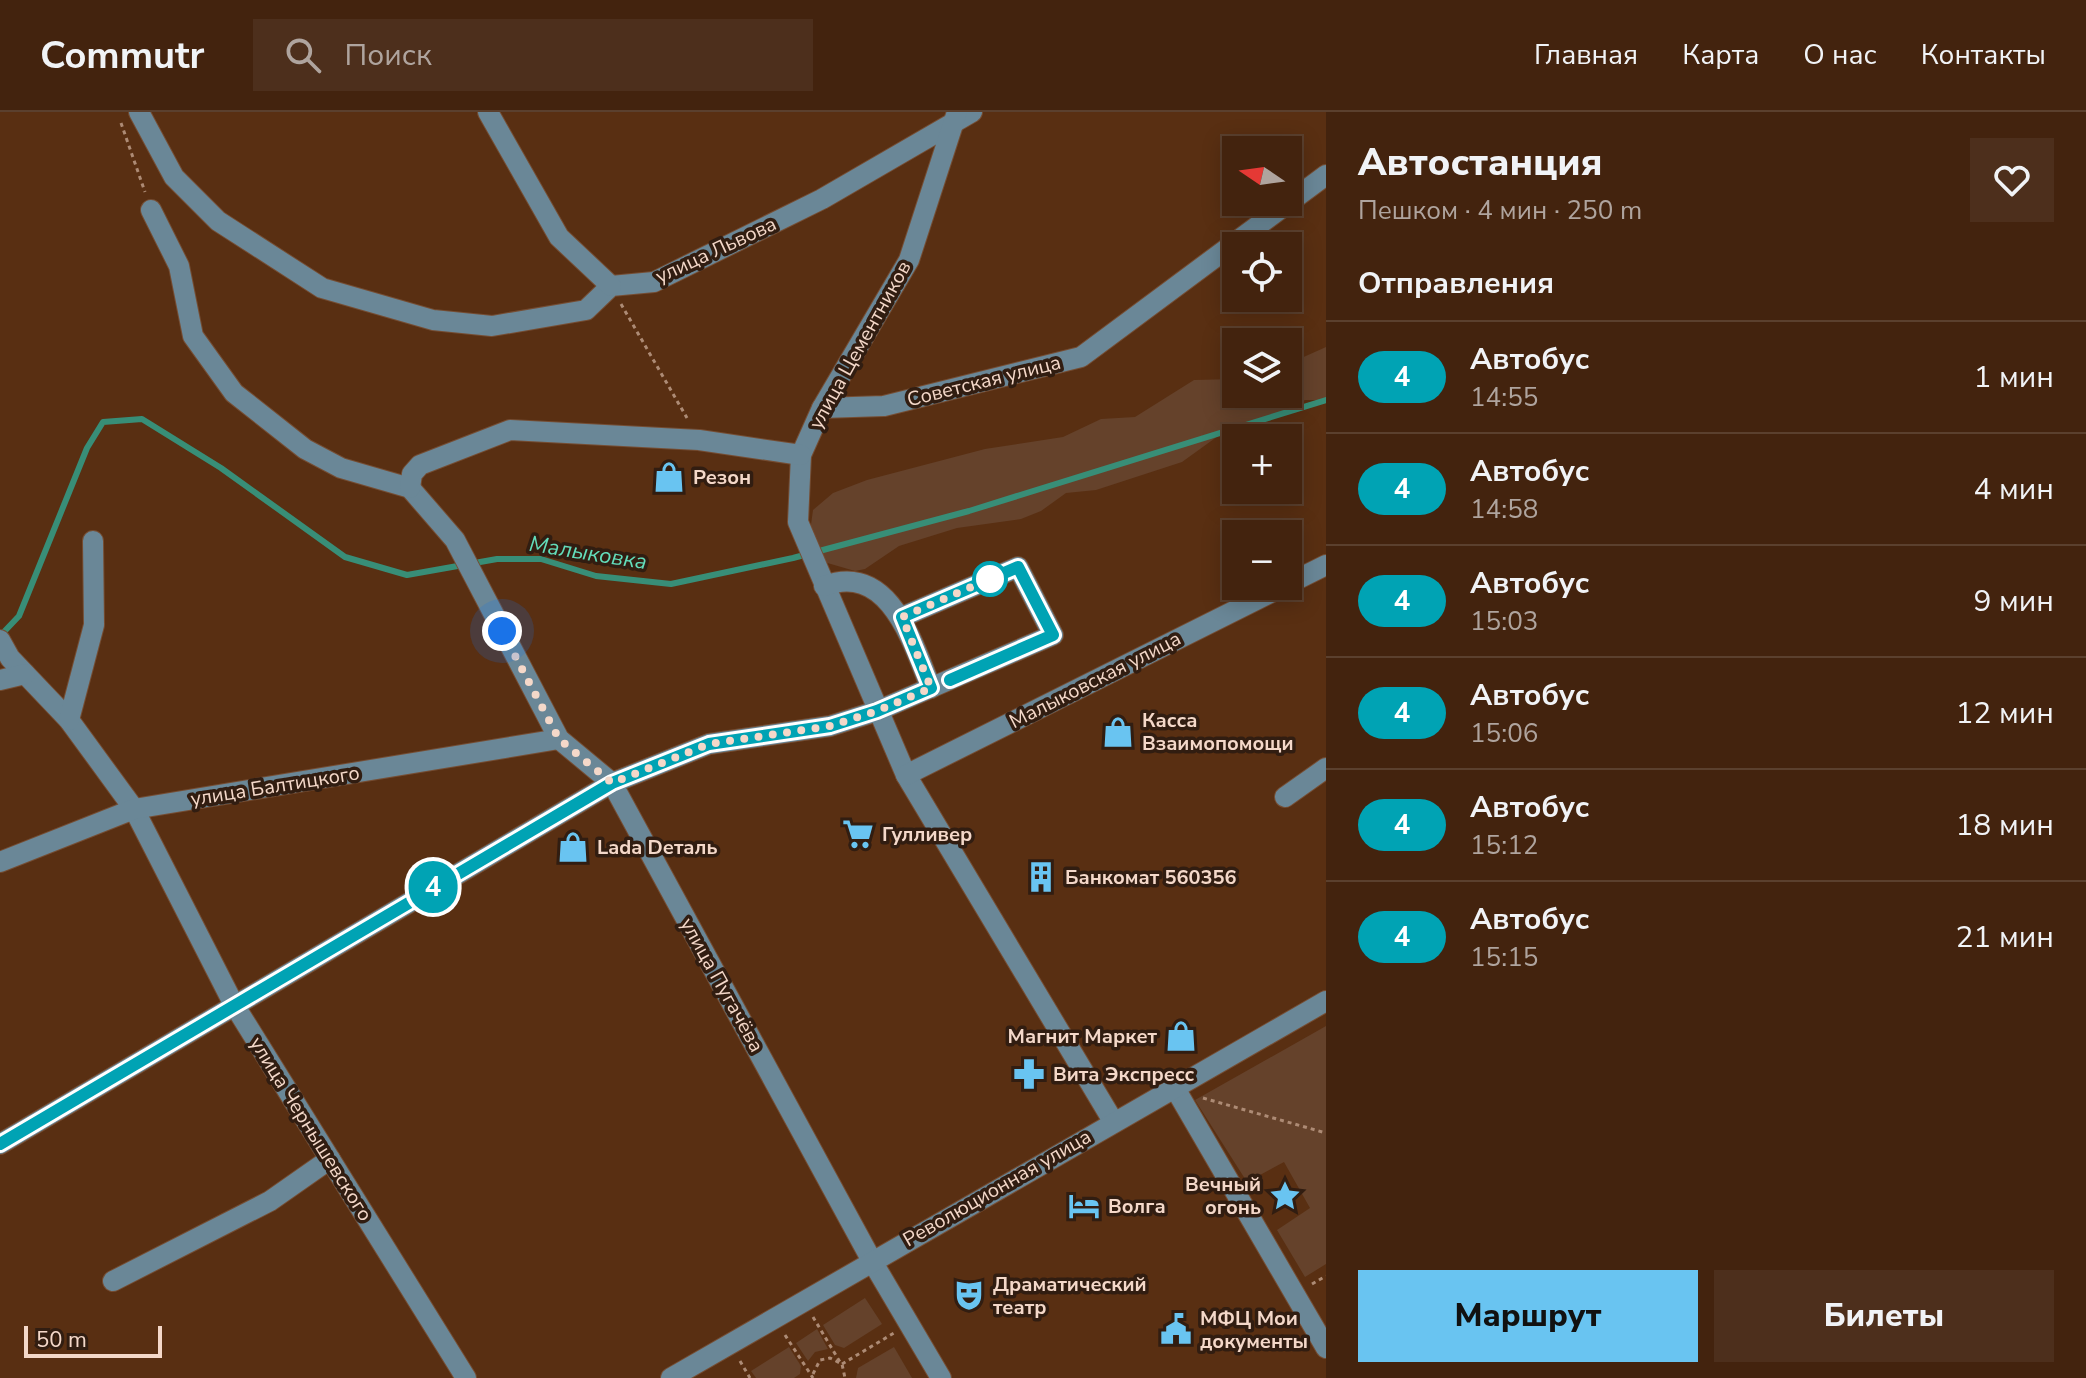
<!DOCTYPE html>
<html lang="ru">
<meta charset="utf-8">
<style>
body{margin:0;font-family:"Nunito Sans",sans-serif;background:#4d2f1c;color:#f1f3f6;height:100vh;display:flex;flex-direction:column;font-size:30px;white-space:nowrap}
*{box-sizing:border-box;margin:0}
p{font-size:26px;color:#afa49e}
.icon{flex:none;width:44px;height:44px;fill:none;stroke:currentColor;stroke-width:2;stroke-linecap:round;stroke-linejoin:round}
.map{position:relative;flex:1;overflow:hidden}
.panel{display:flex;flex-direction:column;background:#43230e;width:760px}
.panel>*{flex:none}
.badge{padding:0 16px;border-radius:26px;font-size:28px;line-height:52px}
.needle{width:52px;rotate:283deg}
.fabs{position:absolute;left:1222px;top:24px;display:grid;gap:16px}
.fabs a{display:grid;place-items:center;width:80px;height:80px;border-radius:0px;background:#43230e;box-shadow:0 4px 20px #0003,0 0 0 2px #5b402e;font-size:40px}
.scale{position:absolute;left:24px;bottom:20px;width:138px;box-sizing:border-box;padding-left:8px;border:4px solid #f4d8c9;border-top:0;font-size:22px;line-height:28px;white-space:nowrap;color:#f4d8c9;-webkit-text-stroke:6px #311d11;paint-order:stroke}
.you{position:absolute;width:40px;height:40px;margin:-20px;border:6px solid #fff;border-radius:50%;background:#1a73e8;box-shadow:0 0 0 12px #1a73e833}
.map>.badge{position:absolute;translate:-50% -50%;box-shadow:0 0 0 4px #fff}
h2{padding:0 32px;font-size:30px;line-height:72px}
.round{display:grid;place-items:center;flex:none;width:84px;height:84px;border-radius:0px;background:#4d2f1c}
.summary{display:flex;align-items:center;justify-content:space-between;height:136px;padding:0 32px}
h1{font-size:38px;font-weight:800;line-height:60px}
.button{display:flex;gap:16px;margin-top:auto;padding:16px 32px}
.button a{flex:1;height:92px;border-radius:0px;background:#69c4f1;color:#111;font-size:32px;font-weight:800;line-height:92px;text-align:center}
.button a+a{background:#4d2f1c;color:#f1f3f6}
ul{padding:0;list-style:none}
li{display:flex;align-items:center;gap:24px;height:112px;padding:0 32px;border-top:2px solid #5b402e}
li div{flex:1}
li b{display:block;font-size:30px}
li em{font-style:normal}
li .badge{min-width:88px;font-weight:700;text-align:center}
header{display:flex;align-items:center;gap:48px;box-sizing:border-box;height:112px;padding:0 40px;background:#43230e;border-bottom:2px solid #5b402e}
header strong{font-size:38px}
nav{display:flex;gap:44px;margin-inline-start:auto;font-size:28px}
.search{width:560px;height:72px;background:#4d2f1c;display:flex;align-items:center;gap:20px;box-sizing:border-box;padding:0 28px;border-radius:0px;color:#afa49e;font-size:30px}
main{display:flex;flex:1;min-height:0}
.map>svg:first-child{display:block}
.green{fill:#65422b}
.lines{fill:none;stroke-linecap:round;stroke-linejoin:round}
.stream{stroke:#388e77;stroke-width:6}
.minor-casing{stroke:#754d33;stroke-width:22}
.path{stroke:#ad8b75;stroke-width:3;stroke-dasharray:4 4;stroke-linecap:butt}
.minor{stroke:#6a8797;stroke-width:20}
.line-casing{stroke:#fff;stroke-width:18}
.line{stroke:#00a3b4;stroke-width:12}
.walk{stroke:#f4d8c9;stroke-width:8;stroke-dasharray:0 14.4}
.stop-dot{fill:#fff;stroke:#00a3b4;stroke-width:4}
.labels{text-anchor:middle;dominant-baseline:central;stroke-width:7;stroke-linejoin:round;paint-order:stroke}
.street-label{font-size:20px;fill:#f4d8c9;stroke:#311d11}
.poi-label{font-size:20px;font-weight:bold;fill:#f4d8c9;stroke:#311d11;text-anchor:start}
.water-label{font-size:22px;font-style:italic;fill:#63ddbb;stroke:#311d11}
</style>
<header>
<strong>Commutr</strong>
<div class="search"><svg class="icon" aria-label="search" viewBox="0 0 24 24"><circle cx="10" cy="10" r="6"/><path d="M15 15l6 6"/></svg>Поиск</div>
<nav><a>Главная</a><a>Карта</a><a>О нас</a><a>Контакты</a></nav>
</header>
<main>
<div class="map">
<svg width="1326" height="1266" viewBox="0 0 1326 1266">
<rect width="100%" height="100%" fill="#592f12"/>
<g class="green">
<path d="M1326,235v53h-21l-50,25 -30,6 -43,31 -86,28 -30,3 -25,18 -20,8 -64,9 -58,18 -34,23 -10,2 -31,-9 -14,-30 3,-22 20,-17 34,-13 118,-31 78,-12 38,-18 34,-2 59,-37 42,-1v15h52v-30z"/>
<path d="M1326,914v238l-21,13 -28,-47 33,-22 -26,-46 -37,20 -52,-82z"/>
<path d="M865,1186l17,26 -38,24 -9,-3 -12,-20z"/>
<path d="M817,1217l11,20 -13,3 -7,9 -12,-18z"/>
<path d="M789,1235l12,19 -1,8 -6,4h-38l-5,-7z"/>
<path d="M894,1235l18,31h-56l2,-10z"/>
</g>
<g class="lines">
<path class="stream" d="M0,524l19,-20 68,-168 16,-26 39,-3 79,49 124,89 62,18 90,-16h44l55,17 75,8 122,-26 176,-47 357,-111"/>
<defs>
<g id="minor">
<path d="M139,0l35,65 44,44 104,67 111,32 59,6 94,-16 25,-24 43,-4 168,-83 150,-87"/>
<path d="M488,0l71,125 52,49"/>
<path d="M957,0l-48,148 -87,148 -21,47 -3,67 108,253 207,346"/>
<path d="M151,98l28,56 14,70 41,57 71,56 36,19 69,20 45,52 104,199 53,44 260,478 69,117"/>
<path d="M822,296l62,-2 197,-49 245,-182"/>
<path d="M410,376l2,-14 8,-9 90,-35 189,10 102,15"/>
<path d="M1288,472l38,-19"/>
<path d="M824,474c65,-24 88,55 107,102"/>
<path d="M0,528l10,18 59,62 65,89 99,194 233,375"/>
<path d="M0,568l25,-6"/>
<path d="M69,608l25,-95 -1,-84"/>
<path d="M906,663l378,-189"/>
<path d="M1285,685l41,-29"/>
<path d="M0,750l134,-53 425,-70"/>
<path d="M1176,978l150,258"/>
<path d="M0,1032l612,-361 97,-39 121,-18 47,-15 176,-76 -35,-68 -116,50"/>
<path d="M113,1169l157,-80 60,-42"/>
<path d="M671,1266l655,-377"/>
</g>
</defs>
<use href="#minor" class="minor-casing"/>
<g class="path">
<path d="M121,11l24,69"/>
<path d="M621,192l66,114"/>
<path d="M1203,986l123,35"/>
<path d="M1312,1172l14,-8"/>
<path d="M813,1205l27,45"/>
<path d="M785,1223l28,43"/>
<path d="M740,1249l10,17"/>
<path d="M842,1252l52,-31"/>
<path d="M813,1262l7,-14 10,-2 12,6 3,14"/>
</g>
<use href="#minor" class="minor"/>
</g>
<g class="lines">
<defs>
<path id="line" d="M0,1032l612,-361 97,-39 121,-18 47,-15 54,-23 -29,-71 116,-50 35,68 -103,45"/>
</defs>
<use href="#line" class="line-casing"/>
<use href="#line" class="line"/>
<path class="walk" d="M502,519l57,108 53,44 97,-39 121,-18 47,-15 54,-23 -29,-71 88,-38"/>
</g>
<defs>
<symbol id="shop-bare" viewBox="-9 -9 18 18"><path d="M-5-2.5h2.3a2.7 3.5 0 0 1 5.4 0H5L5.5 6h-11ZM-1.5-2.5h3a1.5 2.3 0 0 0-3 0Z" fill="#69c4f1" stroke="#311d11" stroke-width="2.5" paint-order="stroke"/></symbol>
<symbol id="supermarket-bare" viewBox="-9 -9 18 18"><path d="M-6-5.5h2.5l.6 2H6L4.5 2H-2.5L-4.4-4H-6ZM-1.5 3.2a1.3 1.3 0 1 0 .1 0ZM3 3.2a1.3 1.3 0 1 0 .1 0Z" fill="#69c4f1" stroke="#311d11" stroke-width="2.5" paint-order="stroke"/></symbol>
<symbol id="building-bare" viewBox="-9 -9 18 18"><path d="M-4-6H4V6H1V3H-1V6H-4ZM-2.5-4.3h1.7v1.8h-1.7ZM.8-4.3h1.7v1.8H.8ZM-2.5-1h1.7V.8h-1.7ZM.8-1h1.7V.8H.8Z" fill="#69c4f1" stroke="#311d11" stroke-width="2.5" paint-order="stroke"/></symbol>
<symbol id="pharmacy-bare" viewBox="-9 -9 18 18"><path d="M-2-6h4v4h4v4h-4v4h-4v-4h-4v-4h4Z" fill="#69c4f1" stroke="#311d11" stroke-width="2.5" paint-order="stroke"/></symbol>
<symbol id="sight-bare" viewBox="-9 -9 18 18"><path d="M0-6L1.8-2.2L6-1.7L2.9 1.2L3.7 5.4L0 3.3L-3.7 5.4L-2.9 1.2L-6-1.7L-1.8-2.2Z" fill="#69c4f1" stroke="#311d11" stroke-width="2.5" paint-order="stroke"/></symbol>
<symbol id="hotel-bare" viewBox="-9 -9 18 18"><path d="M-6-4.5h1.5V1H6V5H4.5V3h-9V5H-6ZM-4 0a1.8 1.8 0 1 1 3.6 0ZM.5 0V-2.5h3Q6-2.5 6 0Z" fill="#69c4f1" stroke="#311d11" stroke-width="2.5" paint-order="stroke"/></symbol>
<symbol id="theatre-bare" viewBox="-9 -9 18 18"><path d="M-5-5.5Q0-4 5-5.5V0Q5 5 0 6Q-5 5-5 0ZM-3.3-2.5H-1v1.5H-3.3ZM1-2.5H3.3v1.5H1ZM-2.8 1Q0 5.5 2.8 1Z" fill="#69c4f1" stroke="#311d11" stroke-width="2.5" paint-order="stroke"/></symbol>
<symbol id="civic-bare" viewBox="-9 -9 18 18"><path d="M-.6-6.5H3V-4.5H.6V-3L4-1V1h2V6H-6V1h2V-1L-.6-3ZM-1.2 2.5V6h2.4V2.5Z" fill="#69c4f1" stroke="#311d11" stroke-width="2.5" paint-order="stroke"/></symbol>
</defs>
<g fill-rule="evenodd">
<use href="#shop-bare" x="647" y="343" width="44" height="44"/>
<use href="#shop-bare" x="1096" y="598" width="44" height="44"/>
<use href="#supermarket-bare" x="836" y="700" width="44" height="44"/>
<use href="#shop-bare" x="551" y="713" width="44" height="44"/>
<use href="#building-bare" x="1019" y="743" width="44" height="44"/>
<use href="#shop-bare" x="1159" y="902" width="44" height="44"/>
<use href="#pharmacy-bare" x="1007" y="940" width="44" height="44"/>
<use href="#sight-bare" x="1263" y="1062" width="44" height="44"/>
<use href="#hotel-bare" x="1062" y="1072" width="44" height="44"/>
<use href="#theatre-bare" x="947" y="1161" width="44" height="44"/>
<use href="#civic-bare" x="1154" y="1195" width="44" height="44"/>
</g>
<circle class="stop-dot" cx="990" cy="467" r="16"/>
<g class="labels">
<g class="street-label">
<text transform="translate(716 138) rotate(-25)">улица Львова</text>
<text transform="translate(860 233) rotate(-61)">улица Цементников</text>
<text transform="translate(984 269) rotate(-14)">Советская улица</text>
<text transform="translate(1095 568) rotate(-27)">Малыковская улица</text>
<text transform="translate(275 674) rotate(-9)">улица Балтицкого</text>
<text transform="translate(722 873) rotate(61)">улица Пугачёва</text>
<text transform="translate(311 1017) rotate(58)">улица Чернышевского</text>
<text transform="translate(997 1076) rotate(-30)">Революционная улица</text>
</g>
<g class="poi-label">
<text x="693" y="365">Резон</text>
<text x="1142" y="608">Касса<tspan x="1142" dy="23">Взаимопомощи</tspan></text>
<text x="882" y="722">Гулливер</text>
<text x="597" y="735">Lada Dеталь</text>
<text x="1065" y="765">Банкомат 560356</text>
<text x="1157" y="924" text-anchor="end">Магнит Маркет</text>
<text x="1053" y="962">Вита Экспресс</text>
<text x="1261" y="1072" text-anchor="end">Вечный<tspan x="1261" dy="23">огонь</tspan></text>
<text x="1108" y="1094">Волга</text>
<text x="993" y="1172">Драматический<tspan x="993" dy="23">театр</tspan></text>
<text x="1200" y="1206">МФЦ Мои<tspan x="1200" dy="23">документы</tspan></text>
</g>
<g class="water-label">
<text transform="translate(588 441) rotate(9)">Малыковка</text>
</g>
</g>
</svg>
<div class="fabs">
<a><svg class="needle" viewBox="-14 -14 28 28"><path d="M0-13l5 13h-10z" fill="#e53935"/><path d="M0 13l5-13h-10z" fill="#afa49e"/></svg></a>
<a><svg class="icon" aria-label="locate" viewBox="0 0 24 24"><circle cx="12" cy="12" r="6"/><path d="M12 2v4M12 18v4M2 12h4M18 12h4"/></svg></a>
<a><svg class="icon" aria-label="layers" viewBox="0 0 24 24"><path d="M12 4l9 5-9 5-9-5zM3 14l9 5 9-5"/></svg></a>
<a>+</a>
<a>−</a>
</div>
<div class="scale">50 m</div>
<div class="you" style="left:502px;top:519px"></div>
<b class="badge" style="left:433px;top:775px;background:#00a3b4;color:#fff">4</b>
</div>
<section class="panel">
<div class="summary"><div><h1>Автостанция</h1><p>Пешком · 4 мин · 250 m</p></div><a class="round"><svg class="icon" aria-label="heart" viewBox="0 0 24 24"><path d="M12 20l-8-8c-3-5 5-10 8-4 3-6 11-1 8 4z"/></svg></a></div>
<h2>Отправления</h2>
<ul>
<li><span class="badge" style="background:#00a3b4;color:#fff">4</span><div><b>Автобус</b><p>14:55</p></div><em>1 мин</em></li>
<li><span class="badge" style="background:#00a3b4;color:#fff">4</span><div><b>Автобус</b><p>14:58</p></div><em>4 мин</em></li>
<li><span class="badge" style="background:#00a3b4;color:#fff">4</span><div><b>Автобус</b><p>15:03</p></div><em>9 мин</em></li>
<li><span class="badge" style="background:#00a3b4;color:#fff">4</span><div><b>Автобус</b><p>15:06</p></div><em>12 мин</em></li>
<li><span class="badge" style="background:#00a3b4;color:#fff">4</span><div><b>Автобус</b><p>15:12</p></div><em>18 мин</em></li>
<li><span class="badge" style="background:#00a3b4;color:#fff">4</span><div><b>Автобус</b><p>15:15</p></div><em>21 мин</em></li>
</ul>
<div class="button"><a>Маршрут</a><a>Билеты</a></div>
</section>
</main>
